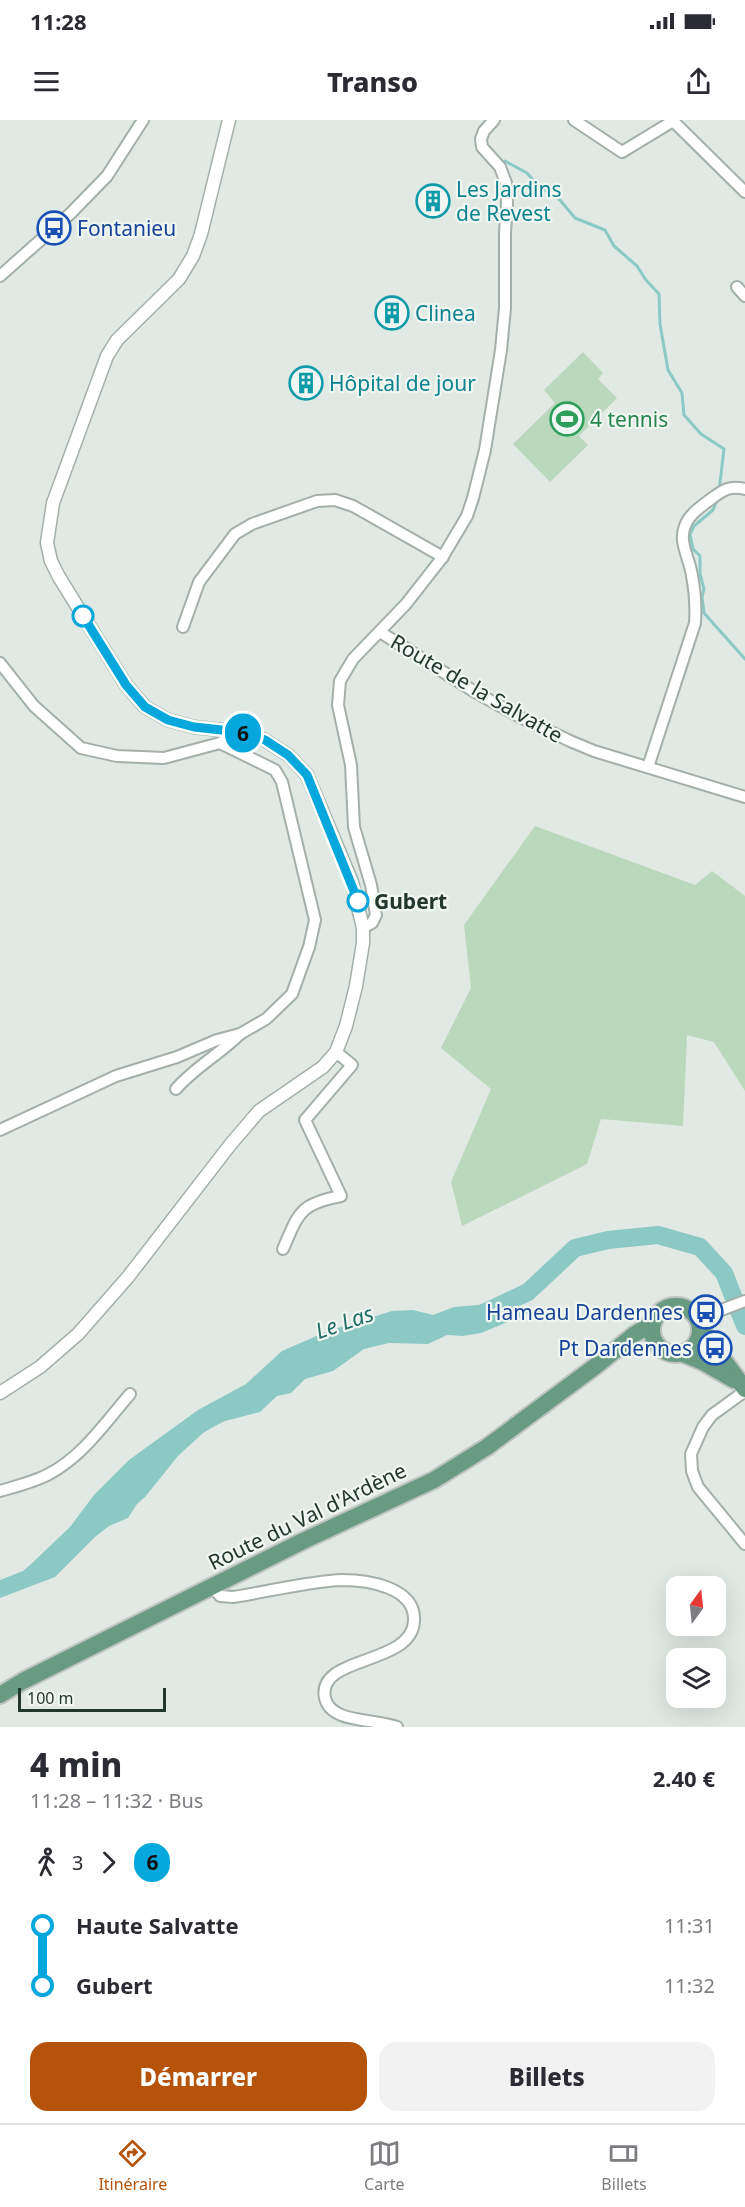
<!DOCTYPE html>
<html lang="fr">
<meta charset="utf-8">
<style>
body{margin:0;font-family:"Noto Sans",sans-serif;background:#f2f2f3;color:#2b2b33;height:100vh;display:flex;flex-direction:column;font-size:22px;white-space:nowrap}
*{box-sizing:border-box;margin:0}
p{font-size:20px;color:#7c7c81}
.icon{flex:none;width:33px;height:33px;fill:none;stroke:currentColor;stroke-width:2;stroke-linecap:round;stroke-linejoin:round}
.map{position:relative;height:1607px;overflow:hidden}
.side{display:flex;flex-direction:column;background:#fff;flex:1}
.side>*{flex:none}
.badge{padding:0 12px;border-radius:20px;font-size:21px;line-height:39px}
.needle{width:39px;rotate:15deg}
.buttons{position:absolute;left:666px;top:1456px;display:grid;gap:12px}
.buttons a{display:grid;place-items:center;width:60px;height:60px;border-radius:12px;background:#fff;box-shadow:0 6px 24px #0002;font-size:30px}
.scale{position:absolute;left:18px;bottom:15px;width:148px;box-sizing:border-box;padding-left:6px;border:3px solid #22382d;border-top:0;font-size:16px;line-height:21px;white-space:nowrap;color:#22382d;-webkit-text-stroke:4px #f0f6f1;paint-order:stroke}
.map>.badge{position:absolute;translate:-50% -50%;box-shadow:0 0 0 3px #fff}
.legs{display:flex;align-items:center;gap:9px;height:66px;padding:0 30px;font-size:20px}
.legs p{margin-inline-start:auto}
.head{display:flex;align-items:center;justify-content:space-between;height:102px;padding:0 30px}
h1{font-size:33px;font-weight:800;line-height:45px}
.button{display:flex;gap:12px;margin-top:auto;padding:12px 30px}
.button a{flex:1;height:69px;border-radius:18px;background:#b45309;color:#fff;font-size:24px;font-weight:800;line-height:69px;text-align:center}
.button a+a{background:#f2f2f3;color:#2b2b33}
ul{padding:0 30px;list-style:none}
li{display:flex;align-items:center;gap:21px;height:60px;font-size:22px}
li i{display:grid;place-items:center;width:9px;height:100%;margin:0 8px;background:currentColor}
li i::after{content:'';width:15px;height:15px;margin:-8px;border:4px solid;border-radius:50%;background:#fff}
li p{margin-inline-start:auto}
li:first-child i{background:linear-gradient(#0000 50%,currentColor 0)}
li:last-child i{background:linear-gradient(currentColor 50%,#0000 0)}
.status{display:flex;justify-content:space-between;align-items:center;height:42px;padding:0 30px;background:#fff;direction:ltr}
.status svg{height:16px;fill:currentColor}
header{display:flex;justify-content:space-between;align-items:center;height:78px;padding:0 30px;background:#fff;font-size:27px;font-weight:800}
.tabs{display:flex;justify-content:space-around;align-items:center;height:84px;border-top:2px solid #e1e1e2;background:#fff;font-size:16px;color:#7c7c81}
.tabs a{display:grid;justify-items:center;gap:3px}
.tabs .current{color:#b45309}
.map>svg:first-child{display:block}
.green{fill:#bad8bb}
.water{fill:#8dc9c4}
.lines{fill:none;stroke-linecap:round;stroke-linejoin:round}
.stream{stroke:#8dc9c4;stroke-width:3}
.river{stroke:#8dc9c4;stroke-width:18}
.minor-casing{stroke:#a3b0a9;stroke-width:14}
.tertiary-casing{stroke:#a3b0a9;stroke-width:15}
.primary-casing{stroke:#bdc3c0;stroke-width:20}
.minor{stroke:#fff;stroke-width:10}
.tertiary{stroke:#fff;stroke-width:12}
.primary{stroke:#689b82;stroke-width:16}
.line-1-casing{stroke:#fff;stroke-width:14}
.line-1{stroke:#06a7dc;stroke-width:9}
.stop-1-dot{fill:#fff;stroke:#06a7dc;stroke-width:3}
.labels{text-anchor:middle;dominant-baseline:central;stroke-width:4.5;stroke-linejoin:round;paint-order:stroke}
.culture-label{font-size:21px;fill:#0d838f;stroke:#f0f6f1;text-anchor:start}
.transit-label{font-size:21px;fill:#164399;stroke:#f0f6f1;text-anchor:end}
.leisure-label{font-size:21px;fill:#27864d;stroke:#f0f6f1;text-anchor:start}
.street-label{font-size:21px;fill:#22382d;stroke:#f0f6f1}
.stop-label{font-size:21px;font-weight:bold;fill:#22382d;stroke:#f0f6f1;text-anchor:start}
.water-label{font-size:22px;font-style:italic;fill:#236d68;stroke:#f0f6f1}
</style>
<div class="status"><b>11:28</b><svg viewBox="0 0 49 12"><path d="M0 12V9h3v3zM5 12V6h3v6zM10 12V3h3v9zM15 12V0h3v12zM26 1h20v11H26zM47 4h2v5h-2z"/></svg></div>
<header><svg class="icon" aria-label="menu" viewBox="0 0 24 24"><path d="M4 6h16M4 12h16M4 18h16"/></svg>Transo<svg class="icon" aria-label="share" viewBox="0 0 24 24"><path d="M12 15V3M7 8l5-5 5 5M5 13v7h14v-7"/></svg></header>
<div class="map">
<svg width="745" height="1607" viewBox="0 0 745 1607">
<rect width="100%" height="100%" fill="#e0e9e3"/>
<g class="green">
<path d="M583,232l20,21 -5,6 19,19 -38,38 9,9 -38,37 -37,-38 42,-41 -11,-13z"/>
<path d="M535,706l160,59 17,-14 33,25v195l-31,-49 -27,-7 -4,91 -82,-7 -14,45 -125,62 -11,-44 40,-93 -50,-41 30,-60 -7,-63z"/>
</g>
<path class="water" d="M490,1184l14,5 30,2 -53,22 -18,3 -16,-1 -19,9 -39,-1 -25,6 -31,22 -28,8 -14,14 -14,3 -17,16 -35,9 -10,5 -12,7 -25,23 -33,41 -8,7 -9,14 -19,8 -14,11 -40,40 -55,21v-18l23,-9 7,-6 40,-38 24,-32 35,-35 69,-50 48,-26 36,-33 46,-20 64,-20 21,-1 20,5 21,-8z"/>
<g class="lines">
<g class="stream">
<path d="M505,41l22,12 12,14 21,13 15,18 30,12 9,16 23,20 9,14 13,14 1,30 8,46 14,23 2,22 17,19 23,15 -5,42"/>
<path d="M717,380l-4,10 -19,16 -4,8 3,15 7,7v18l4,15 -2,8 2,16 41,46"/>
</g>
<path class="river" d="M475,1197l53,-25 47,-44 33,-8 50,-5 42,12 24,26 21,53"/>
<defs>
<g id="minor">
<path d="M574,0l48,32 51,-31 72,71"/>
<path d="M0,156l71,-63 36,-37 36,-56"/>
<path d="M737,167l8,9"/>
<path d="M183,507l16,-45 36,-48 17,-10 65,-23 18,-1 18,6 90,51"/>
<path d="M380,512l95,60 43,24 52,25 24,10 151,46"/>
<path d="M0,543l34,43 47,42 36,8 47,2 56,-15 20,-11"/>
<path d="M648,647l47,-144c1,-16 0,-32 -3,-47 -2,-17 -14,-34 -7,-50 4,-12 17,-20 26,-27 12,-9 19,-14 34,-10"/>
<path d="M363,808l9,-5 4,-8 -5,-30 -17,-58 -3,-62 -13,-60 2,-24 13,-22 53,-55 36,-46 25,-42 6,-18 12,-48 16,-100 4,-42v-76l2,-28 -1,-21 -6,-16 -18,-20 -1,-8 3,-8 10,-11"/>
<path d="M176,969c19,-22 44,-35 64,-55"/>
<path d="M0,1010l116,-54 61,-19 40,-17 23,-6 26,-15 26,-25 17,-47 6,-27 -33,-138 -7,-12 -55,-27"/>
<path d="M283,1129c16,-36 16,-45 58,-53l-36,-76 47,-55 -16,-13"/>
<path d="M690,1191l25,1"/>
<path d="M699,1205l17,-13 29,-11"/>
<path d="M745,1271l-33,24 -9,12 -12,27 1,17 6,16 47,57"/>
<path d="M0,1371c17,-5 34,-9 49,-17 33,-17 57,-52 81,-80"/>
<path d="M212,1466l8,10 13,1c34,-5 77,-16 109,-17 25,0 74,7 72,41 -2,45 -98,34 -89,77 6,26 50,20 72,29"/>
</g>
<path id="tertiary" d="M0,1273l40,-26 38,-33 50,-57 102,-132 29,-34 64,-44 13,-15 10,-26 10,-40 7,-43v-15l-11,-46 -45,-107 -19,-20 -23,-15 -25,-8 -46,-5 -26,-7 -23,-13 -19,-22 -67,-108 -8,-16 -4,-18 6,-40 54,-147 10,-16 62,-61 14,-23 8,-22 28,-114"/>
<g id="primary">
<circle cx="676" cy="1210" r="24"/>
<path d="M700,1208l45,61"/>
<path d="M681,1233l22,9 31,18"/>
<path d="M0,1575l23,-14 280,-140 131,-61 53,-33 110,-82 38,-31 18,-11"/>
</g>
</defs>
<use href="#minor" class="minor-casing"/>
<use href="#tertiary" class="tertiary-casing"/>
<use href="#primary" class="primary-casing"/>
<use href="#minor" class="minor"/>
<use href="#tertiary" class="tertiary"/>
<use href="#primary" class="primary"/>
</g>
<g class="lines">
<defs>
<path id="line-1" d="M83,496l43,69 19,22 23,13 26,7 46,5 25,8 23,15 19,20 51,126"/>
</defs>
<use href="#line-1" class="line-1-casing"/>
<use href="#line-1" class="line-1"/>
</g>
<defs>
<symbol id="building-ring" viewBox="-11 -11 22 22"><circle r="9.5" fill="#f0f6f1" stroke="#0f9aa8" stroke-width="1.5"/><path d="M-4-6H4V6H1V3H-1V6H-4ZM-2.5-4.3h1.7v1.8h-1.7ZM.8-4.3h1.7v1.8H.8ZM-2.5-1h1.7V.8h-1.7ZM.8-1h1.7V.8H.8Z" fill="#0f9aa8"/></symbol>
<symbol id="bus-ring" viewBox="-11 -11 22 22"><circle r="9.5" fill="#f0f6f1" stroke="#1a4fb4" stroke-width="1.5"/><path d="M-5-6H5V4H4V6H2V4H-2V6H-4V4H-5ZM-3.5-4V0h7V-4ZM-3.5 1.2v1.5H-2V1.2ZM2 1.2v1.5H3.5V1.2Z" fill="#1a4fb4"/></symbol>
<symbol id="stadium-ring" viewBox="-11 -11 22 22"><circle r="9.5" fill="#f0f6f1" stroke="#2e9e5b" stroke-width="1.5"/><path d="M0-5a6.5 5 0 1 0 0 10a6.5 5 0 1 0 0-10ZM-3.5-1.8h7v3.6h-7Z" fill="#2e9e5b"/></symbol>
</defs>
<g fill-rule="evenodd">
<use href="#building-ring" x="414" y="62" width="38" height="38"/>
<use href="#bus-ring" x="35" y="89" width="38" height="38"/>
<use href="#building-ring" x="373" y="174" width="38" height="38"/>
<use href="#building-ring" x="287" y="244" width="38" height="38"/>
<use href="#stadium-ring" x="548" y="280" width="38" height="38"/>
<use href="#bus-ring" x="687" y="1173" width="38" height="38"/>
<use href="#bus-ring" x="696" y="1209" width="38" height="38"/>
</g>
<g class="stop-1-dot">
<circle cx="83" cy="496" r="10"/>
<circle cx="358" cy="781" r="10"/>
</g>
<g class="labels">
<g class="culture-label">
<text x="456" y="69">Les Jardins<tspan x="456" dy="24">de Revest</tspan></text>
<text x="415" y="193">Clinea</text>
<text x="329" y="263">Hôpital de jour</text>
</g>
<g class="transit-label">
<text x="77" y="108" text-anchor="start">Fontanieu</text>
<text x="683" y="1192">Hameau Dardennes</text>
<text x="692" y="1228">Pt Dardennes</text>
</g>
<g class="leisure-label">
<text x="590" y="299">4 tennis</text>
</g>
<g class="street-label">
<text transform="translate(477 568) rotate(30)">Route de la Salvatte</text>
<text transform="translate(307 1396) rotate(-26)">Route du Val d'Ardène</text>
</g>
<g class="stop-label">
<text x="374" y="781">Gubert</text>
</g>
<g class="water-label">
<text transform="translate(344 1201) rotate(-19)">Le Las</text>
</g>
</g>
</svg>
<div class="buttons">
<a><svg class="needle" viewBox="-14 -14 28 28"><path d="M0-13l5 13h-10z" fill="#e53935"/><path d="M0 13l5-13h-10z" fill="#7c7c81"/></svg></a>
<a><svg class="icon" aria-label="layers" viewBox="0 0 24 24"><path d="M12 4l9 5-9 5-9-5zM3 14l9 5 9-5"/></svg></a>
</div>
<div class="scale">100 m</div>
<b class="badge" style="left:243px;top:613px;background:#06a7dc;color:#111">6</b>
</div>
<section class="side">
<div class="head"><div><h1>4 min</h1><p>11:28 – 11:32 · Bus</p></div><b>2.40 €</b></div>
<div class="legs"><svg class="icon" aria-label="walk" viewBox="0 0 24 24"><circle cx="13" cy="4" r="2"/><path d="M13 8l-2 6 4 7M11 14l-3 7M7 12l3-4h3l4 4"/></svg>3<svg class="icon" aria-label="forward" viewBox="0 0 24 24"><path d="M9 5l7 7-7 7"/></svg><b class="badge" style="background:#06a7dc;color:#111">6</b></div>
<ul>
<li><i style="color:#06a7dc"></i><b>Haute Salvatte</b><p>11:31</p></li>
<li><i style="color:#06a7dc"></i><b>Gubert</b><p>11:32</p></li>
</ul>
<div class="button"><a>Démarrer</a><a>Billets</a></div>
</section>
<nav class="tabs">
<a class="current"><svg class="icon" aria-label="directions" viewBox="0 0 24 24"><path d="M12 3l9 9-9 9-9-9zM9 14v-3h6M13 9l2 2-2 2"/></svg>Itinéraire</a>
<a><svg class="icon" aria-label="map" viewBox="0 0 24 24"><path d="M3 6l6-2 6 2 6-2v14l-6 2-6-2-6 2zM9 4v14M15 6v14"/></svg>Carte</a>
<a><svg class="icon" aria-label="tickets" viewBox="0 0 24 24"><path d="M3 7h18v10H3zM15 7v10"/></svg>Billets</a>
</nav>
